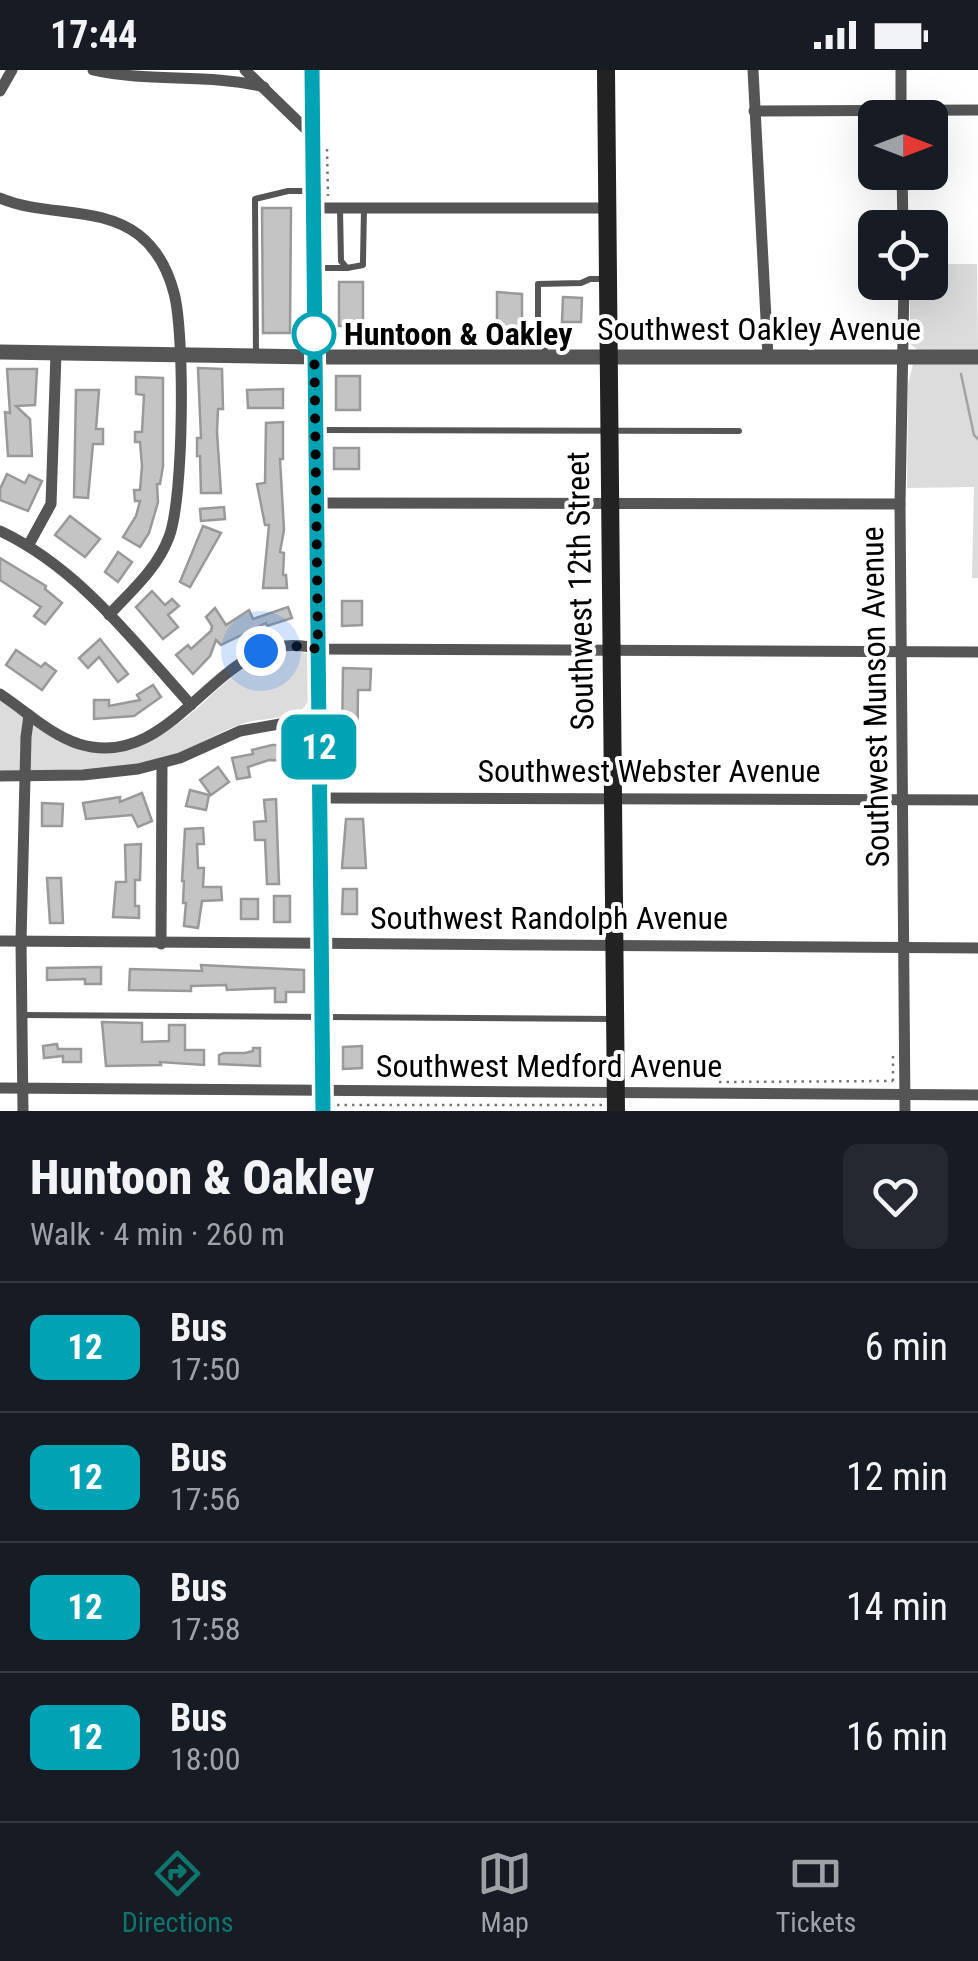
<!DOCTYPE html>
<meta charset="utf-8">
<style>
body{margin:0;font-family:"Roboto Condensed",sans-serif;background:#242831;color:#f1f3f6;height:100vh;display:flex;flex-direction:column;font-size:38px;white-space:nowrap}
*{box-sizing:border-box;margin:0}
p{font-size:32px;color:#9ea1a6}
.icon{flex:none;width:55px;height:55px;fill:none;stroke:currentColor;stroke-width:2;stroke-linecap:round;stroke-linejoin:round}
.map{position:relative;height:1041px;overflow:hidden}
.drawer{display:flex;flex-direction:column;background:#171b24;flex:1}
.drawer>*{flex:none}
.badge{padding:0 20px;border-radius:15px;font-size:35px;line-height:65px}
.needle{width:65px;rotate:90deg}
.fabs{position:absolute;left:858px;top:30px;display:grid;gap:20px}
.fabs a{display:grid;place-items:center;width:90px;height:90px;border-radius:15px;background:#171b24;box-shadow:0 10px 40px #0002;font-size:50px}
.you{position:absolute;width:50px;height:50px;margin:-25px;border:8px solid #fff;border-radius:50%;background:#1a73e8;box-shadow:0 0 0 15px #1a73e833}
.map>.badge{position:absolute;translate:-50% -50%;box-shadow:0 0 0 5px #fff}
.round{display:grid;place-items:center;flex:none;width:105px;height:105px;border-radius:15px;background:#242831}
.overview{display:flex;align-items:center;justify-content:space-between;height:170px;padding:0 30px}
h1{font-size:48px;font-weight:800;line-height:75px}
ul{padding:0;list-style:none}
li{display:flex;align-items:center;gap:30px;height:130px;padding:0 30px;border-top:2px solid #363941}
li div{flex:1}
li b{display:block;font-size:38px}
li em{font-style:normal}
li .badge{min-width:110px;font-weight:700;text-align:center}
.status{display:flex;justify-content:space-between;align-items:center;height:70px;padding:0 50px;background:#171b24;direction:ltr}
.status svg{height:28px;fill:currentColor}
.tab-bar{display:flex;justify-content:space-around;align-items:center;height:140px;border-top:2px solid #363941;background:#171b24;font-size:28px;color:#9ea1a6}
.tab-bar a{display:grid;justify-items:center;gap:5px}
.tab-bar .on{color:#0f766e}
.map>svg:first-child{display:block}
.green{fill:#dcdcdc}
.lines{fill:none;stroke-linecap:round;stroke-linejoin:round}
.stream{stroke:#a3a3a3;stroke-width:2.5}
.building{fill:#c4c4c4;stroke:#999;stroke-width:2.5}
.path{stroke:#777;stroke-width:2.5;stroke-dasharray:2.5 5;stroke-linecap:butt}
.service{stroke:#555;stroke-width:6}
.minor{stroke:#555;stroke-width:11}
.tertiary{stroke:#555;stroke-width:15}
.secondary{stroke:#222;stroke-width:18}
.line-casing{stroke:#fff;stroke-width:22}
.line{stroke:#00a3b4;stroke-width:15}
.walk{stroke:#000;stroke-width:10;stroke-dasharray:0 18}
.stop-dot{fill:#fff;stroke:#00a3b4;stroke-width:5}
.labels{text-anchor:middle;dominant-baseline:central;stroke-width:8;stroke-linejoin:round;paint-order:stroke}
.street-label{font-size:32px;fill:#000;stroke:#fff}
.stop-label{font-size:32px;font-weight:bold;fill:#000;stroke:#fff;text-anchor:start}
</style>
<div class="status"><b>17:44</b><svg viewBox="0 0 49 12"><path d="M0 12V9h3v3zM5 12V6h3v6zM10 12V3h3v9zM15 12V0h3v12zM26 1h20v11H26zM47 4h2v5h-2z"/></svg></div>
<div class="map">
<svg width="978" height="1041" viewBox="0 0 978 1041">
<rect width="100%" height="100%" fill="#fff"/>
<g class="green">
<path d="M930,194h47l1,87 -60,-1 -8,-6v-61l20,-1z"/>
<path d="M978,292v216h-6l2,-91 -67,1 1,-104 5,-20z"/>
<path d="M295,581l12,2c6,13 8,41 -1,52 -10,14 -42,13 -58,17 -28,8 -51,25 -78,34 -54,17 -115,15 -170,15v-72c79,65 122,77 203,4 31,-29 49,-46 92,-52z"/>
</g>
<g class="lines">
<path class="stream" d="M961,304l13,61 4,4"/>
</g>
<g class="building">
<path d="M262,138h29l-1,125h-27z"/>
<rect x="339" y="212" width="24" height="44"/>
<path d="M497,222l25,2v32h-15l-2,3 -8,-6z"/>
<path d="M563,227l19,1 -1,24h-19z"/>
<path d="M198,298l24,1 1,40h-5l-1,23 4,61h-20l-1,-37h-3v-18h4z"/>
<path d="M7,299h30l-2,36 -19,1 14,13 2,37h-24l-3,-44 5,1z"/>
<rect x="336" y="306" width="24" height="34"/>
<path d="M136,307l27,1v88l-3,18h-3l1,18 -9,31 -9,14 -17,-10 13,-21 4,-15h-5l-1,-11h6l2,-24 -2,-24h-5v-10h7l2,-37 -8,-1z"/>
<path d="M283,319v19h-35l-1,-18z"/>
<path d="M76,320h23l-3,39h7v15h-10l-5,54 -14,-1z"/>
<path d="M283,352v37h-3l4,71 -4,22 4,1 -1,22h3l1,13h-24l6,-63h-4l-8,-41 8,-1 1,-60z"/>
<rect x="334" y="378" width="25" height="21"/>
<path d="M7,404l18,9 4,-8 13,6 -14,30 -28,-11v-11z"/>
<path d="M224,437l1,12 -24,2 -1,-12z"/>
<path d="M70,446l30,23 -15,18 -30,-22z"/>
<path d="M203,456l18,7 -31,54 -10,-5z"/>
<path d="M118,482l14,10 -14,20 -13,-10z"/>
<path d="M0,488l46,28 -1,3 17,14 -17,21 -11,-8 7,-9 -41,-27z"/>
<path d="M152,521l13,14 7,-6 7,7 -11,9 10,12 -15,12 -27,-32z"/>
<path d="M342,531h20v24l-20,1z"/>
<path d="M288,537l4,11 -25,8 -1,-3 -45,22 -5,-5 -6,16 -17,18 -17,-19 12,-10 3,4 20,-18 1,-5 -6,-9 9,-9 11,17 23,-15 4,9z"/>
<path d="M100,569l28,35 -10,8 -19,-25 -11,11 -9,-10z"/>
<path d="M16,580l25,17 4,-4 11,8 -14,19 -36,-25z"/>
<path d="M343,598l28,1 -1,21h-12l-1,77 -12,-1v-5l-12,-3 12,-3 2,-14 -5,-1z"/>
<path d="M153,615l8,12 -27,19 -40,3v-19h15v6l31,-6 -3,-5z"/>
<path d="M272,675h25l-1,16 -27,-1 -21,7 2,10 -13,2 -5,-21 21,-4 -1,-4z"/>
<path d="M218,697l11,15 -18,13 -11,-15z"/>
<path d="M190,720l19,5 -3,15 -20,-4z"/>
<path d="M142,723l10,28 -14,6 -6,-12 -46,4 -3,-16 37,-6v5z"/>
<path d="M276,729l3,85h-12l-2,-44h-10l-1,-18 12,-1 -2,-21z"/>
<path d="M42,733l21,1 -1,22h-20z"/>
<path d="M346,749h17l3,49h-24z"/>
<path d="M203,758l1,16h-7l1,24h6l-1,19h18l1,13 -20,1 -4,27 -14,-2 2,-23h-3l1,-22h-2l3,-52z"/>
<path d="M141,774l-1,36h-5v26h4v12l-26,-1 3,-35h10l-1,-37z"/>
<path d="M47,808h14l2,45h-13z"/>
<path d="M343,819h14v25h-15z"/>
<rect x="274" y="826" width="16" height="26"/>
<rect x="241" y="829" width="17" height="20"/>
<path d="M201,895l103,5v22h-18v10h-11v-14l-48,2 -1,-5 -35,1v5l-62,-1 1,-21 72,2z"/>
<path d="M101,897v17h-16v-5l-38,1v-12z"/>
<path d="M102,952l40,1v19l27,-1v-16h16v25h19v15l-44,-3 1,3 -55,1z"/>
<path d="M57,974l1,5h23v13h-18v-6l-19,2 -1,-12z"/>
<path d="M362,976v22l-19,1v-22z"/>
<path d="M253,978h7v18l-41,-2v-9l5,-2h21l8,-2z"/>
</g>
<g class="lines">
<g class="path">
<path d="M327,79l1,47"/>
<path d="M893,1011v-27"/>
<path d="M719,1012l174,-1"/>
<path d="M337,1035h267"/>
</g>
<g class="service">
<path d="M340,139l1,52 6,7 16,-3v-4l1,-53"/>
<path d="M315,198h32"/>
<path d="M256,284l-1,-155 33,-8h23"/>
<path d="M545,284v-13l-7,-14v-43l43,-1 9,-4h17"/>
<path d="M320,360l419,1"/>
<path d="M21,945l592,4"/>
</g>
<g class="minor">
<path d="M93,0c57,13 115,3 171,17"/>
<path d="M245,0l68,66"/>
<path d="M753,0l15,287"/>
<path d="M901,0v43"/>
<path d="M0,21l12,-21"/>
<path d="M754,41l224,-1"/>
<path d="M902,102l1,56"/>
<path d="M0,128c44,19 100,7 139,37 19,15 29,35 35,58 11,41 10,205 -5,244 -12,32 -37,53 -60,78"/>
<path d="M313,138h295"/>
<path d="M904,212l-4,222 5,607"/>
<path d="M317,433l583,1"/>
<path d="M0,461c79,37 134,111 191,174"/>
<path d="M28,476l23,-42 5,-151"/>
<path d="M0,624c26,17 49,40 79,50 101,31 140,-124 239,-95l660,3"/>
<path d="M0,706l83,-1 55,-6 42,-11 60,-27 79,-14"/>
<path d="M319,728l659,2"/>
<path d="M0,871l978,7"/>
<path d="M161,874l1,-179"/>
<path d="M0,1018l978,7"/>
<path d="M23,1041l-2,-170 5,-204 3,-22"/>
</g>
<path class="tertiary" d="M0,282l315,5h663"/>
<g class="secondary">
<path d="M312,0l11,1041"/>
<path d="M606,0l10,1041"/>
</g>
</g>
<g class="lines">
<defs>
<path id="line" d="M312,0l11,1041"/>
</defs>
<use href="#line" class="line-casing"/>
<use href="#line" class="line"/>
<path class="walk" d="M261,581l33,-5 24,3 -4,-322v7"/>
</g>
<circle class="stop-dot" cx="314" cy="264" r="20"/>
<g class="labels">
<g class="street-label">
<text x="759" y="259">Southwest Oakley Avenue</text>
<text transform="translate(580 521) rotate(-91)">Southwest 12th Street</text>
<text transform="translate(875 627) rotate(-91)">Southwest Munson Avenue</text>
<text x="649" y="701">Southwest Webster Avenue</text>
<text x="549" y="848">Southwest Randolph Avenue</text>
<text x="549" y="996">Southwest Medford Avenue</text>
</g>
<g class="stop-label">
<text x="344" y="264">Huntoon &amp; Oakley</text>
</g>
</g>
</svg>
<div class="fabs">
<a><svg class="needle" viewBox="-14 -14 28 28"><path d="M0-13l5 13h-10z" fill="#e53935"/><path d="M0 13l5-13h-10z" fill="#9ea1a6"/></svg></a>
<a><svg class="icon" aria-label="locate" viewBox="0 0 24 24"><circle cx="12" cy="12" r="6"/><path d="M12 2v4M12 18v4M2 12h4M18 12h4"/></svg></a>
</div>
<div class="you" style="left:261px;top:581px"></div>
<b class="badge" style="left:319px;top:677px;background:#00a3b4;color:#fff">12</b>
</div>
<section class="drawer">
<div class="overview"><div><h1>Huntoon &amp; Oakley</h1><p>Walk · 4 min · 260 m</p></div><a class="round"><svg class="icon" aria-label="heart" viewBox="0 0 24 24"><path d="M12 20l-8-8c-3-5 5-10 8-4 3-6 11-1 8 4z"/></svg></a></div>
<ul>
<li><span class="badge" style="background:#00a3b4;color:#fff">12</span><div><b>Bus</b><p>17:50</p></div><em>6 min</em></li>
<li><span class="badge" style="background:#00a3b4;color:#fff">12</span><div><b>Bus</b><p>17:56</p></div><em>12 min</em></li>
<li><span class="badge" style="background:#00a3b4;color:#fff">12</span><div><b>Bus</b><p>17:58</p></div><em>14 min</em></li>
<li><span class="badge" style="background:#00a3b4;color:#fff">12</span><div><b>Bus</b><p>18:00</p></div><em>16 min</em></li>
</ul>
</section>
<nav class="tab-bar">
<a class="on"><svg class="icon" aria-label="directions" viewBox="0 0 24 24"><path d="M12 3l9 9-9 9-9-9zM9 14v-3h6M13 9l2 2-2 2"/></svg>Directions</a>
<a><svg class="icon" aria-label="map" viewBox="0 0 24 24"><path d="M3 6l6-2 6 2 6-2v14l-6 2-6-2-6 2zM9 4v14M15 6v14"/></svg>Map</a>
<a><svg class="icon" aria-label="tickets" viewBox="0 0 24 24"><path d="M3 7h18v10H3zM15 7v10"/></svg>Tickets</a>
</nav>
